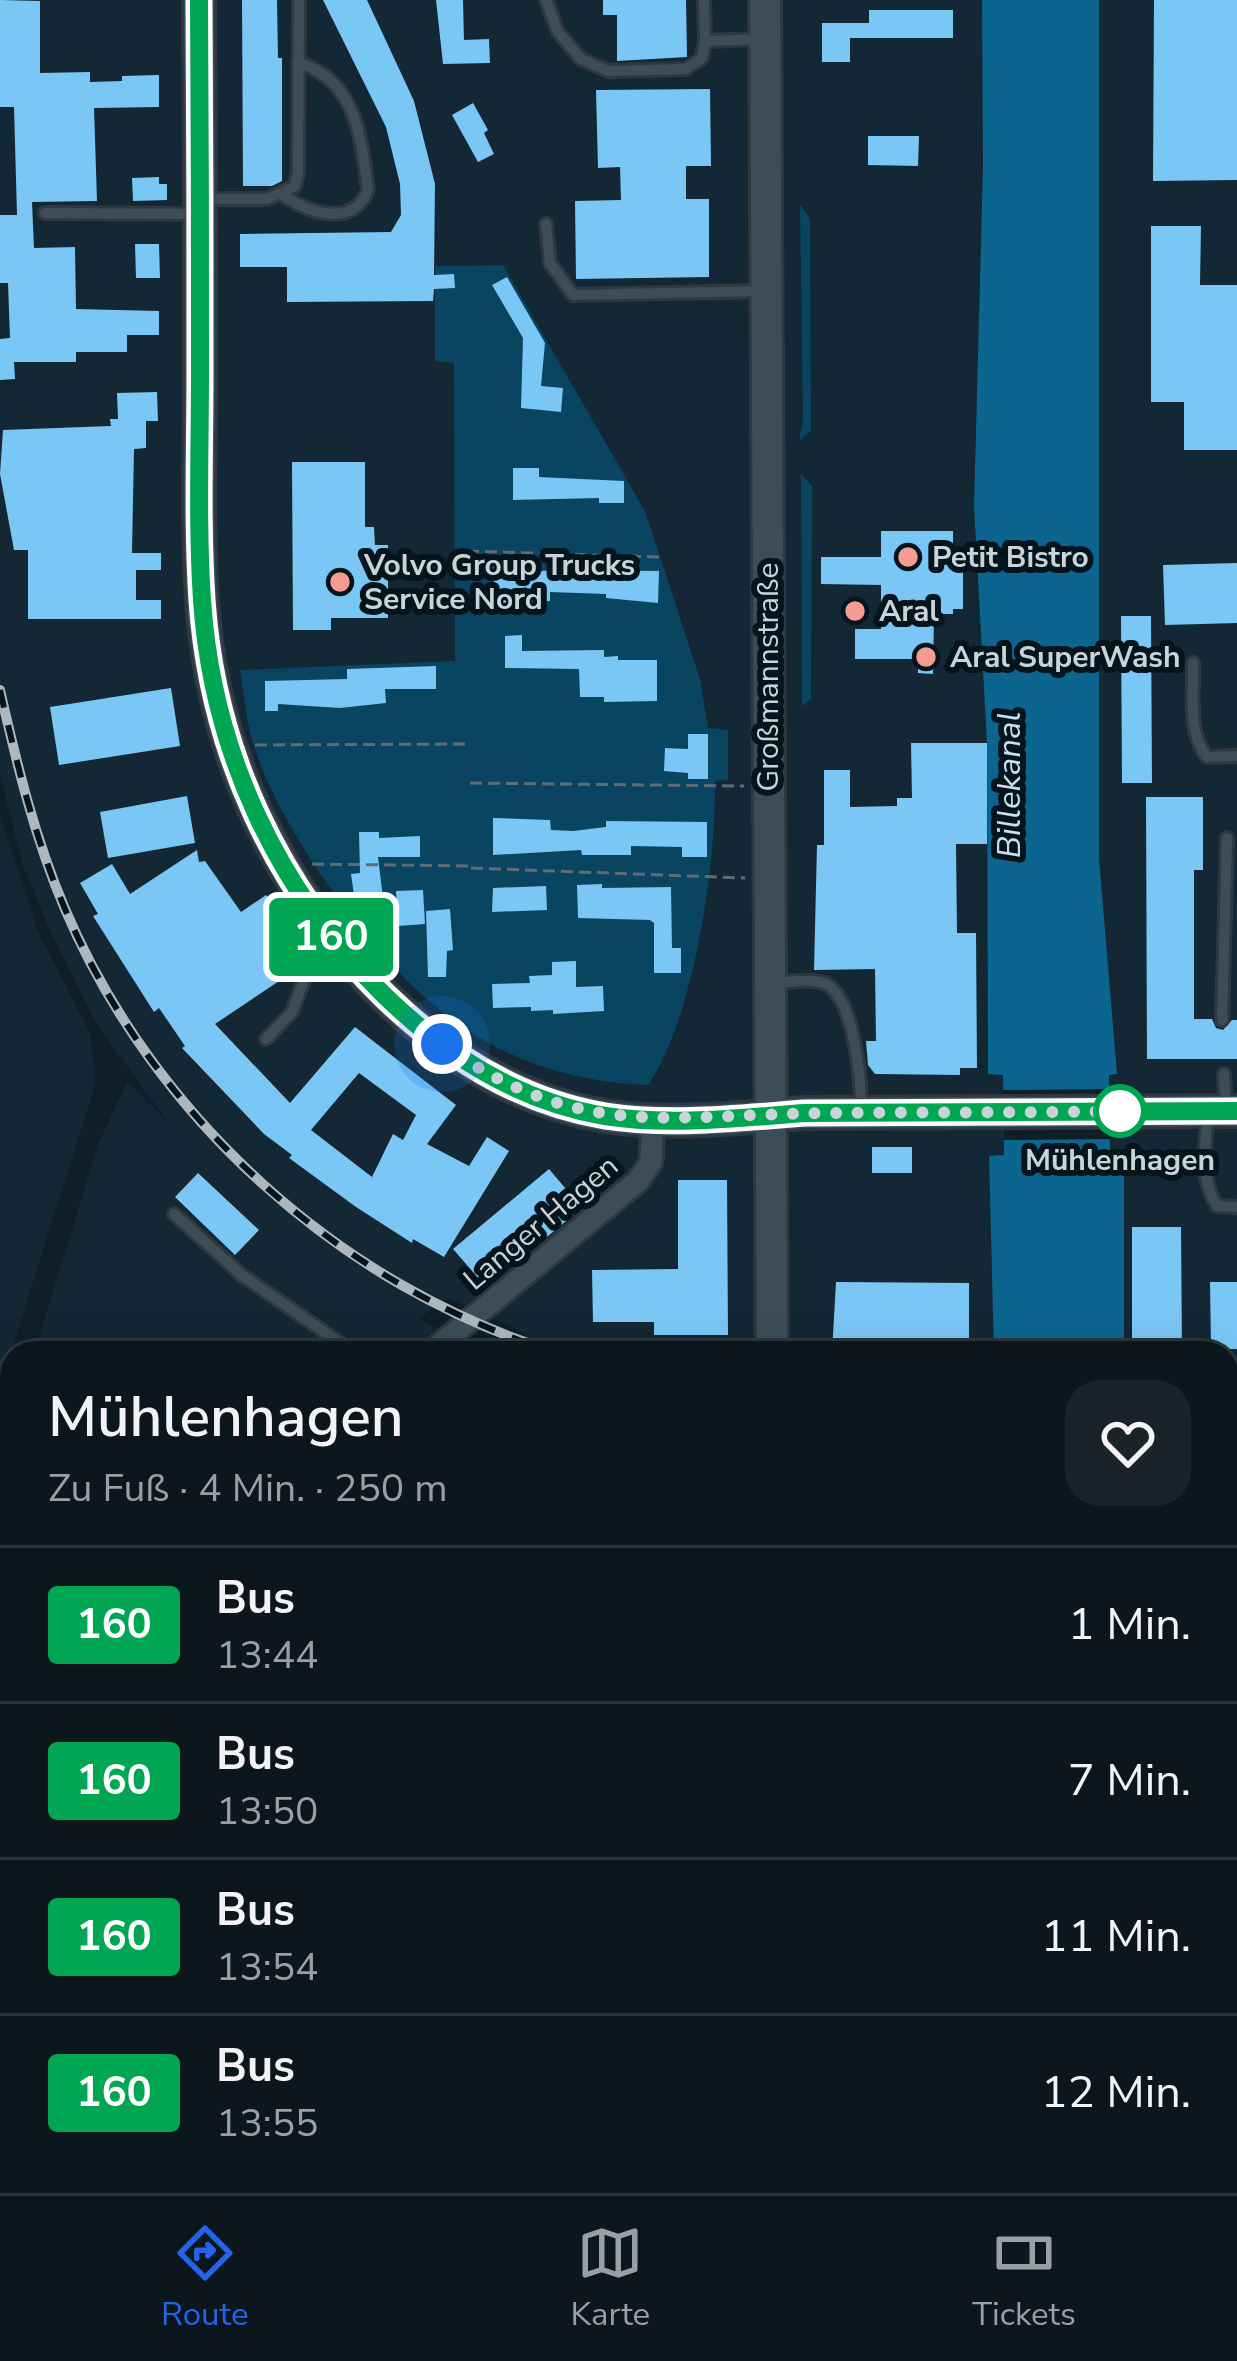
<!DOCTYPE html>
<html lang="de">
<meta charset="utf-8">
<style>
body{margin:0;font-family:"Nunito Sans",sans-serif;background:#19232a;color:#f1f3f6;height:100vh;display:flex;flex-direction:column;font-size:45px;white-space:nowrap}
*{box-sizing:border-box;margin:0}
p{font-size:39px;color:#9a9fa4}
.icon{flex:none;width:66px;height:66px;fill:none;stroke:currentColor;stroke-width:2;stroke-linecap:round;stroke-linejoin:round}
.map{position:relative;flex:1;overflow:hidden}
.side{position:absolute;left:0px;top:1341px;width:1239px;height:852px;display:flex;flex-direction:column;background:#0b161d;border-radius:36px 36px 0 0;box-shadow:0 12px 48px #0002,0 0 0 3px #2b353b}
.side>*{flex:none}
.badge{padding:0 24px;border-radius:9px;font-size:42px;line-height:78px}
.you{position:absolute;width:60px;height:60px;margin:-30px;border:9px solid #fff;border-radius:50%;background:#1a73e8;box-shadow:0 0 0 18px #1a73e833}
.map>.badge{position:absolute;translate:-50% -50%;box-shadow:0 0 0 6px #fff}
.round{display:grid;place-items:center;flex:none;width:126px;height:126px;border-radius:36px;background:#19232a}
.headline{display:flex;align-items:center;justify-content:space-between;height:204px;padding:0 48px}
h1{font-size:57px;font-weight:600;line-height:90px}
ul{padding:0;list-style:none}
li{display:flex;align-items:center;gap:36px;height:156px;padding:0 48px;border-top:3px solid #2b353b}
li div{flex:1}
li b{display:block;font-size:45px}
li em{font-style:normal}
li .badge{min-width:132px;font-weight:700;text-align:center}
.menu{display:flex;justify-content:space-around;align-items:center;height:168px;border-top:3px solid #2b353b;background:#0b161d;font-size:33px;color:#9a9fa4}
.menu a{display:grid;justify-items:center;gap:6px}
.menu .on{color:#2563eb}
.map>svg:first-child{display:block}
.built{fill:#132834}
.green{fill:#094461}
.water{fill:#0b658f}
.pier{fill:#0f1e27}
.building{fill:#7ac6f5;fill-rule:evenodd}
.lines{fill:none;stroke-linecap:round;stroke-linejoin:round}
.lane-casing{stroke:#30383f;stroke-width:16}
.street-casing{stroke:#30383f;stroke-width:27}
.secondary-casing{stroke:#30383f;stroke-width:36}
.path{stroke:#5f6c74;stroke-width:3;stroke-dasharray:12 6;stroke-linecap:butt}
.lane{stroke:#3d4d58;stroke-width:10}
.street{stroke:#3d4d58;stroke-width:21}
.secondary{stroke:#3d4d58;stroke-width:30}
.rail-casing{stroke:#adb7be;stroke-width:10}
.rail{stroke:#06141d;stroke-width:6;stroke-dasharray:18;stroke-linecap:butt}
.line-casing{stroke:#fff;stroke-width:27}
.line{stroke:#00a651;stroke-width:18}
.walk{stroke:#c9d3d9;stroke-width:12;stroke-dasharray:0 21.6}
.poi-dot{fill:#f59c92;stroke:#06141d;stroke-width:4.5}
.stop-dot{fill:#fff;stroke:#00a651;stroke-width:6}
.labels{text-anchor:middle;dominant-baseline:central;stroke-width:12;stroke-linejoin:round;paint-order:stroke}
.poi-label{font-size:30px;font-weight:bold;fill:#c9d3d9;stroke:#06141d;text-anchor:start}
.street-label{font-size:30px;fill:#c9d3d9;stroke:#06141d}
.stop-label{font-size:30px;font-weight:bold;fill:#c9d3d9;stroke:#06141d}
.water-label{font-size:33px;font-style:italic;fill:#cae0ef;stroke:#06141d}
</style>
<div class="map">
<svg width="1237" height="2193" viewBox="0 0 1237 2193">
<rect width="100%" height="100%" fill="#0f1e27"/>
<g class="built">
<path d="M0,0h982l1,165 -9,341 13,237 1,330 15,1 1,82 -15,1 5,196h-486l19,-19 -80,-37 -28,22 22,11 -34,23h-373l65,-211 28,-60 41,40 -73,-100 -45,-91 -28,-68 -22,-88z"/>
<path d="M1099,0h138v2101h-10v-748h-103v-196h-14l-1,-83 8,-1 -18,-214z"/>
<path d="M0,814l38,118 52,101 6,49 -96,305z"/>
</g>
<g class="green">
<path d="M800,204l10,15 1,212 -12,10 4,-23z"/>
<path d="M503,265l142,246 55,168 8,49 20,2v50l-13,1c1,83 -20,235 -67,304 -148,-6 -235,-80 -317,-196 -30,-43 -62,-94 -78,-146 -7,-23 -9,-49 -13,-73l215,-9 -1,-298 -19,-2v-95z"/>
<path d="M801,474l11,12v20l-1,193 -9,7z"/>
<path d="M12,1524v338l-12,9v-341z"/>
</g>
<g class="water">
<path d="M982,0h117v859l18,215 -8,1 1,81 14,1v196h-130l-5,-197 15,-1 -1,-80 -15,-1 -1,-331 -13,-237 9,-341z"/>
<path d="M1227,2101h10v92h-1237v-5l94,-7h1133z"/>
</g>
<path class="pier" d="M1109,1089l1,50 -106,1 -1,-50z"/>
<g class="building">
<path d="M0,0l40,1v72l50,-1v10l32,-1v-5l37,-1v32l-65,1 3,93 -65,1 2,46 41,-1 1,62 83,2v24h-32v17h-51v10h-62l1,17 -15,1v-41l10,-1 -2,-55h-8v-68h17l-3,-108h-14z"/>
<path d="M242,0h35l1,58h4v123l-10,5h-29z"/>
<path d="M323,0h44l47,101 21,83 -1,91 20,-1 1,14 -21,1 -1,12 -146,1v-35h-47v-33l151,-2 10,-17 -1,-31 -14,-57z"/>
<path d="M436,0h27l1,40 25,-1 1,24 -47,1z"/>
<path d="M603,0h83l1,57 -70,4v-46h-14z"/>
<path d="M1154,0h83v180l-84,1z"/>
<path d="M869,10h84v28h-103v24h-28v-39h47z"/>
<path d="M710,89l1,77h-25v33h23v78l-133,2 -1,-78 46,-1 -1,-33 -22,1 -2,-78z"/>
<path d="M473,103l15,27 -4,3 10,21 -16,8 -26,-47z"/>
<path d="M868,136h51l-1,30 -50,-1z"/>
<path d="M159,177v7h8v16l-34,1 -1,-23z"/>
<path d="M1151,226h50l-1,59h37v165h-53v-48h-33z"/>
<path d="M135,244h24l1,34h-24z"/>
<path d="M507,277l38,66 -4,43 22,2 -2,24 -40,-4 2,-70 -31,-53z"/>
<path d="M157,392l1,29h-12v27l-12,1 -2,104h29v17h-25v30h25v19h-133v-69h-14l-14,-76 3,-44 108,-4 -1,-7h8l-1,-26z"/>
<path d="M292,462h73v65h9l1,18h13v73h-57v12h-38z"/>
<path d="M513,468h26v9l85,4v22h-25v-5l-86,2z"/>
<path d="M881,531h72v17h10v61h-10v5h-19l-1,60 -15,-1v-14h-63v-30h26v-44l-60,-1v-27h60z"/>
<path d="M1237,563v60l-72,2 -2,-60z"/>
<path d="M575,570l84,1 -1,32 -52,-5v-4l-56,-2v9l-56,3v-32z"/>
<path d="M1121,616h30l1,167h-30z"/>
<path d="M522,635v16l82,-1v7l14,-1v4h39v41l-53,1v-5h-24l-1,-28 -74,-1v-32z"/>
<path d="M436,666v23h-51l1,14 -46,5 -62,-4v7h-13v-30l82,-2v-10z"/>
<path d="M171,688l9,58 -121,19 -9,-58z"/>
<path d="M688,734h20v45h-20v-6l-24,-2 1,-23 23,1z"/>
<path d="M911,743h76v101h-31l1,89h19l1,135h-17v7l-85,-1 -7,-9 -2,-24h10l-1,-72 -61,1 3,-125h7v-75h26v37l47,-1v-8h15z"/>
<path d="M187,796l8,47 -87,15 -8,-46z"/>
<path d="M1146,797h57v73h-9v149h18l4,9 7,2 9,-10h5v39h-90z"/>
<path d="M493,818l57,2 1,10 22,1 33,-4v-6l101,1v35h-25v-10l-51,-1v9h-49l-1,-5 -88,5z"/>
<path d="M359,832h20v6l41,-2v21h-42l5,41 -28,4 -4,-28 9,-1z"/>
<path d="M197,850l2,12 6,-1 36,51 25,-17 14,20 -12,8 32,44 -85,57 75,79 65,-76 101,78 -29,39 42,22 18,-29 22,14 -65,106 -31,-18 -1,4 -56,-36 -67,-49 3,-3 -28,-21 -82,-86 3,-2 -26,-38 -5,4 -61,-96 5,-2 -18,-31 32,-19 18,30zM359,1073l57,42 -13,25 -10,-6 -21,43 -61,-47z"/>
<path d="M602,884v4l69,-1 1,61h9v25h-27v-50l-4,-3 -72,-2 -1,-33z"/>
<path d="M546,886l1,24 -55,2 1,-24z"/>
<path d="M423,890l2,34 -27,2 -2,-35z"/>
<path d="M450,909l3,41 -6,1 -1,26h-18l-2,-66z"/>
<path d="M576,961v26l27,-1 1,25 -51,3v-4l-22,1v-4l-38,1 -1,-24 38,-1 -1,-7 23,-1v-13z"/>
<rect x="872" y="1147" width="40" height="26"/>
<path d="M549,1169l33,39 -96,79 -33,-38z"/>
<path d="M198,1173l61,57 -24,25 -60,-58z"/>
<path d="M678,1180h49l1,155h-74v-13h-61l-1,-52 86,-1z"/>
<path d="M1132,1227h49l1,126h-50z"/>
<path d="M836,1282l133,1v70h-137z"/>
<path d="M1210,1282h27v67h-26z"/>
</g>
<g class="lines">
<defs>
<g id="lane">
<path d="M546,0l12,32 23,27 27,12 78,-2 16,-11 3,-17"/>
<path d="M704,0l1,41 58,-2"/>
<path d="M282,194c24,19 73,35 86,-5 -8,-55 -11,-107 -70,-127"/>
<path d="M206,199h61l28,-13 3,-14 1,-172"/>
<path d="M45,213l152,1"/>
<path d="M546,224l4,39 23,32 190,-4"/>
<path d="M1193,663c1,31 -6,69 14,94l30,-1"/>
<path d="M773,983c15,0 46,-7 58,4 23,20 30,91 30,121"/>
<path d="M1222,1020l5,-182"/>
<path d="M266,1039l26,-27 14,-37 28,-30"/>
<path d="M1224,1074l2,34"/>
<path d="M1208,1114c-3,33 -9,63 9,92l20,1"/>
<path d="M174,1214l69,62 112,77"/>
<path d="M0,1891l12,-10"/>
<path d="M0,1994h12"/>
<path d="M1227,2050l10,-1"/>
<path d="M0,2148l12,-2"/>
<path d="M0,2176l12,-1"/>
</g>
<path id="street" d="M430,1353l208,-172 13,-19 2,-44"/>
<g id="secondary">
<path d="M199,0c1,124 1,249 1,373 0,76 -3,152 2,227 10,154 79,296 189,402 59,56 133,101 214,114 64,10 135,2 200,-3l432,-2"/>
<path d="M765,0l7,1353"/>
<path d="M773,2181v12"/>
</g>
</defs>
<use href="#lane" class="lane-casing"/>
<use href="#street" class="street-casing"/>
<use href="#secondary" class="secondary-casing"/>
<g class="path">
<path d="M467,551l192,6"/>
<path d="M255,745l214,-1"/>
<path d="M470,783l274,3"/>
<path d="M312,864l159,2"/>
<path d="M471,868l274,10"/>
<path d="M0,1671l12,-9"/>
<path d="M0,1719l12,-9"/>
</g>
<use href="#lane" class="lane"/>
<use href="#street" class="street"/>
<use href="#secondary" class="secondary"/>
<defs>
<g id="rail">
<path d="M0,690c17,75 35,149 65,219 89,209 276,378 493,444"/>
<path d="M1227,1396l10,-1"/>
</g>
</defs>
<use href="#rail" class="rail-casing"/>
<use href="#rail" class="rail"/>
</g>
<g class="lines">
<defs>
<path id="line" d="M199,0c1,124 1,249 1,373 0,75 -3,152 2,227 10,150 75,291 183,396 61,59 135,106 220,120 64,10 135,2 200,-3l432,-2"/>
</defs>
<use href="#line" class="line-casing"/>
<use href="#line" class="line"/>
<path class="walk" d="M442,1044c139,99 229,70 386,69 97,-1 197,0 292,-2"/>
</g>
<g class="poi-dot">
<circle cx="908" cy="557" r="12"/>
<circle cx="340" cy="582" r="12"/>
<circle cx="855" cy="611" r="12"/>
<circle cx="926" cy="657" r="12"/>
</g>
<circle class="stop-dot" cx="1120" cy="1111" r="24"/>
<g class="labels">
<g class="poi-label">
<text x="932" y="557">Petit Bistro</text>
<text x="364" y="565">Volvo Group Trucks<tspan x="364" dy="34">Service Nord</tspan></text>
<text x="879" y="611">Aral</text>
<text x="950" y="657">Aral SuperWash</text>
</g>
<g class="street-label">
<text transform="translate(768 677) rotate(-90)">Großmannstraße</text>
<text transform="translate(541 1223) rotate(-40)">Langer Hagen</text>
</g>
<g class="stop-label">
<text x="1120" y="1160">Mühlenhagen</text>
</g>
<g class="water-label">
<text transform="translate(1009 785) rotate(-90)">Billekanal</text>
</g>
</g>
</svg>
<div class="you" style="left:442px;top:1044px"></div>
<b class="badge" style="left:331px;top:937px;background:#00a651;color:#fff">160</b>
<section class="side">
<div class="headline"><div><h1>Mühlenhagen</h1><p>Zu Fuß · 4 Min. · 250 m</p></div><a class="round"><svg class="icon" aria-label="heart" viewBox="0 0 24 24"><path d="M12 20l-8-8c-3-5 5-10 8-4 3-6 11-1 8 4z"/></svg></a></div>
<ul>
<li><span class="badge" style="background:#00a651;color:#fff">160</span><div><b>Bus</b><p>13:44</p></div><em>1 Min.</em></li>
<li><span class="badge" style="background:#00a651;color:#fff">160</span><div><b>Bus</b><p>13:50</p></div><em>7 Min.</em></li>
<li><span class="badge" style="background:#00a651;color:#fff">160</span><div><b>Bus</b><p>13:54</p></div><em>11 Min.</em></li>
<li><span class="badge" style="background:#00a651;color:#fff">160</span><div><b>Bus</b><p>13:55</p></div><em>12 Min.</em></li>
</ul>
</section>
</div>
<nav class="menu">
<a class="on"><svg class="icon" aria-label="directions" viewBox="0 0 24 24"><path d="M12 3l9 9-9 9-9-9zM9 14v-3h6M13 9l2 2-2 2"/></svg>Route</a>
<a><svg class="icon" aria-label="map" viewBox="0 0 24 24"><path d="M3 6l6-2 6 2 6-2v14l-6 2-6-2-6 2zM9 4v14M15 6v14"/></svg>Karte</a>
<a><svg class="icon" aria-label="tickets" viewBox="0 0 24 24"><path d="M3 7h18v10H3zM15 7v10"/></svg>Tickets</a>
</nav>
